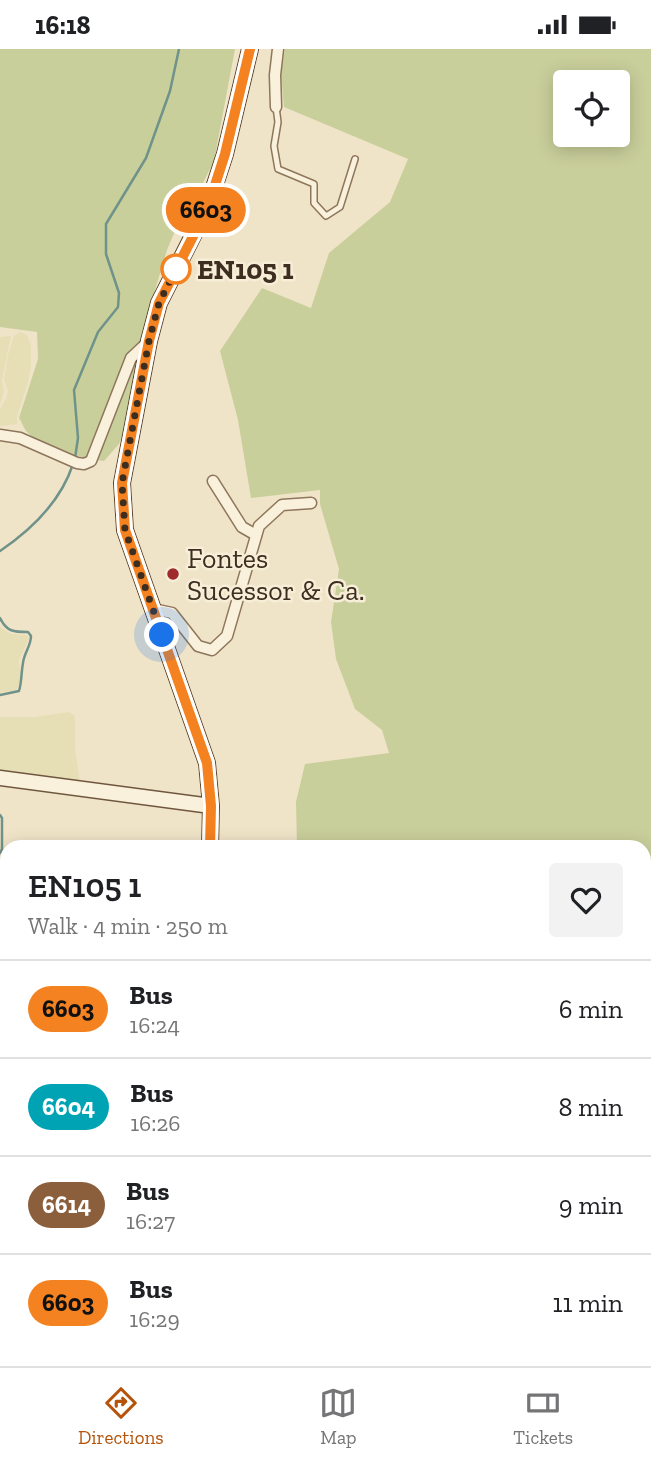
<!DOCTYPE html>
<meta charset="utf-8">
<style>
body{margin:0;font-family:"Zilla Slab",serif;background:#f2f2f2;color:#202124;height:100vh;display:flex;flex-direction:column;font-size:26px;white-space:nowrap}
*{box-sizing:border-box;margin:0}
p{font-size:23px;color:#757577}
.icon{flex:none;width:38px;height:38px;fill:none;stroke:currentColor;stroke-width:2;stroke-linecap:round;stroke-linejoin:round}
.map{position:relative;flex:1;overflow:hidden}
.panel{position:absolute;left:0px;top:791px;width:651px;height:527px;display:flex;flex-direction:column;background:#fff;border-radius:21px 21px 0 0;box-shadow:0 4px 18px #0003}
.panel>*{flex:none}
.badge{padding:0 14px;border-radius:23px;font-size:24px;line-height:46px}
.buttons{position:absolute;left:553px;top:21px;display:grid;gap:14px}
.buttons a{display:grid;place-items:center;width:77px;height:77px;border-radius:7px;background:#fff;box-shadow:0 4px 18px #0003;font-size:35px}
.you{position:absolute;width:35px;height:35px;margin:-18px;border:5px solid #fff;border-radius:50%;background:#1a73e8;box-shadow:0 0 0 10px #1a73e833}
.map>.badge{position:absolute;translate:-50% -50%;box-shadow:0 0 0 4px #fff}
.round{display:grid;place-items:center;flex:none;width:74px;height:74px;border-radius:7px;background:#f2f2f2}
.head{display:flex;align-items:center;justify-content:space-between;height:119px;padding:0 28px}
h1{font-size:33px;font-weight:600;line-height:52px}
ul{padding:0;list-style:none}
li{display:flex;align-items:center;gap:21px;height:98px;padding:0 28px;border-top:2px solid #e0e0e0}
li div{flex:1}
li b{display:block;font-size:26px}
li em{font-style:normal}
li .badge{min-width:77px;font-weight:700;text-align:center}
.status{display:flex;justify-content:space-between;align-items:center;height:49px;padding:0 35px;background:#fff;direction:ltr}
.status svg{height:19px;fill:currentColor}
.tab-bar{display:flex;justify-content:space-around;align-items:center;height:98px;border-top:2px solid #e0e0e0;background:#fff;font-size:19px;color:#757577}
.tab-bar a{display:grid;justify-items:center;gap:4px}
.tab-bar .selected{color:#b45309}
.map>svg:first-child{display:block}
.farmland{fill:#e6deb5}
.green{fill:#c9cf9b;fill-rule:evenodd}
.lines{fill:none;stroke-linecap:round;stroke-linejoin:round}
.stream{stroke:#6f938a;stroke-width:2.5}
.lane-casing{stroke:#8d765c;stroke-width:8}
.street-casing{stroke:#8d765c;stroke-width:13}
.secondary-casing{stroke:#6f573f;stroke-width:17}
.primary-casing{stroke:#5b4430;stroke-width:18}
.path{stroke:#8d765c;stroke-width:2;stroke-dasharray:5 3.5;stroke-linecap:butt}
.lane{stroke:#faf1dc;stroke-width:5}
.street{stroke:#faf1dc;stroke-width:10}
.secondary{stroke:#faf1dc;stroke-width:14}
.primary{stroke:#f3d9a0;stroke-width:16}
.line-casing{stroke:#fff;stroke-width:16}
.line{stroke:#f58220;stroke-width:10}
.walk{stroke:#3d2e20;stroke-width:7;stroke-dasharray:0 12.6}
.stop-dot{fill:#fff;stroke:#f58220;stroke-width:3.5}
.poi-dot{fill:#9e2a2b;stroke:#f7eed8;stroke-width:2.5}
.labels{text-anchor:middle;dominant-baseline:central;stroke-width:5;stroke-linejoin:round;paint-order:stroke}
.stop-label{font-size:28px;font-weight:bold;fill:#3d2e20;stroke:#f7eed8;text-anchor:start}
.poi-label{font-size:28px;fill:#3d2e20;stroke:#f7eed8;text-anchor:start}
</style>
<div class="status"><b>16:18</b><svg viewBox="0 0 49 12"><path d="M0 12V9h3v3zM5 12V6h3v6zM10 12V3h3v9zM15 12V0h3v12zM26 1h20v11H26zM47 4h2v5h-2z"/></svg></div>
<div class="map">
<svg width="651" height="1317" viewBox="0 0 651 1317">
<rect width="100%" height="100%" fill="#f0e4c8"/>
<g class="farmland">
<path d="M20,283l7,3 4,11v19l-3,18 -11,33v8l-17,2v-17l6,-10 2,-8 -4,-11 4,-25 6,-19z"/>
<path d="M11,287l-9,44 2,12 -4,12v-67z"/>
<path d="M0,578l11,7 16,1 2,3 -10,22 2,18 -4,12 -17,3z"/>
<path d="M69,663l6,4v33l5,34 -80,-12v-54h35z"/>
<path d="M644,1145l7,6v166h-104l-3,-6h100z"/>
<path d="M7,1272v39h112v6h-119v-41z"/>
</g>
<g class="green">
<path d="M0,0h235l-21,112 -27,54 -10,11 -10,24 -20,67 -18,100 -10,27 -15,17c-20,-2 -63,-14 -77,-29 -3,-3 -5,-10 -8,-14l19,-59 -1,-27 -37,-5z"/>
<path d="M285,0h366v1139l-7,-128v-213h-347l-1,-45 9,-38 84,-11 -7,-23 -27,-21 -19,-50 -5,-37 8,-53 -19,-65v-14l-69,8 -13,-78 -18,-69 42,-63 49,20 18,-55 61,-51 18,-43 -124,-52 -3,-33zM618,33v53h-53v-53z"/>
<path d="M2,816l5,1v200l-7,5v-203z"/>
<path d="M269,1311h165l1,6h-165z"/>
</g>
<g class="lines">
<g class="stream">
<path d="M75,409l3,-20 -4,-48 24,-58 20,-25 1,-14 -13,-39v-30l40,-66 24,-67 9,-42"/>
<path d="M0,502c31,-21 61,-50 73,-87"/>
<path d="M0,569c7,14 14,14 28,14l3,4c0,10 -7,17 -8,27 -2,10 -1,18 -4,28l-19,4"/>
<path d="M0,766l2,3v31l-2,4"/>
<path d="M0,1128l7,3"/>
<path d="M0,1259l7,-11"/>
</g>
<defs>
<path id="lane" d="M276,58l2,15 -4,24 4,23 36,15v19l12,13 14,-9 15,-48"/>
<g id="street">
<path d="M276,58l-1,-32 3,-26"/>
<path d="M0,386l20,3 57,25 7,1 7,-3 40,-103 18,-17"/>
<path d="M213,432l29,46 14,8"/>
<path d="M153,560l19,4 26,33 14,4 15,-14 32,-110 23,-21 29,-2"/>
</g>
<path id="secondary" d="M0,729l211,28"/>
<g id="primary">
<path d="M210,798l1,-41 -4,-43 -82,-233 -3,-47 27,-142 10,-38 49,-97 17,-52 25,-105"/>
<path d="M205,1317v-6"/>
</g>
</defs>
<use href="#lane" class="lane-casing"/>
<use href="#street" class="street-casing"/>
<use href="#secondary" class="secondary-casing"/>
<use href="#primary" class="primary-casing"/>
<g class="path">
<path d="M644,915l7,8"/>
<path d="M539,1311l3,6"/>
</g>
<use href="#lane" class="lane"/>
<use href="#street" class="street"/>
<use href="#secondary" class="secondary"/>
<use href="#primary" class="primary"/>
</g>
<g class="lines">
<defs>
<path id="line" d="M210,798l1,-41 -4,-43 -82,-233 -3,-47 27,-142 10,-38 49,-96 17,-53 25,-105"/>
</defs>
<use href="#line" class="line-casing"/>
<use href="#line" class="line"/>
<path class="walk" d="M162,586l-37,-105 -3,-47 27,-142 10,-38 17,-34"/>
</g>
<circle class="stop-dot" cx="176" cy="220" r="14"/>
<circle class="poi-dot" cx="173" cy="525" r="7"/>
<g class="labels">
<g class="stop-label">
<text x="197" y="220">EN105 1</text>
</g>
<g class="poi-label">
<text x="187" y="509">Fontes<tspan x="187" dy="32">Sucessor &amp; Ca.</tspan></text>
</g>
</g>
</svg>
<div class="buttons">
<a><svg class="icon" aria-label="locate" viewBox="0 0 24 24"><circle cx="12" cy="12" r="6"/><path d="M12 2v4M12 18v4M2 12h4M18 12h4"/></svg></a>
</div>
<div class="you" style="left:162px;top:586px"></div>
<b class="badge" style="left:206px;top:161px;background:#f58220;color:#111">6603</b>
<section class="panel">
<div class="head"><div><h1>EN105 1</h1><p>Walk · 4 min · 250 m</p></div><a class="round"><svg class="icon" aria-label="heart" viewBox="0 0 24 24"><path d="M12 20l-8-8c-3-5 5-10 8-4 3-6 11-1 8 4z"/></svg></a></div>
<ul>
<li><span class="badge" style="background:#f58220;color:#111">6603</span><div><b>Bus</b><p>16:24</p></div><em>6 min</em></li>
<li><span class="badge" style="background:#00a3b4;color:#fff">6604</span><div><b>Bus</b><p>16:26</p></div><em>8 min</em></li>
<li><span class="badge" style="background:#8b5e3c;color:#fff">6614</span><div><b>Bus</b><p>16:27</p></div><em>9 min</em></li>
<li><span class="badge" style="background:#f58220;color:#111">6603</span><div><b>Bus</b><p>16:29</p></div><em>11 min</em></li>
</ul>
</section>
</div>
<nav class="tab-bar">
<a class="selected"><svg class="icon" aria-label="directions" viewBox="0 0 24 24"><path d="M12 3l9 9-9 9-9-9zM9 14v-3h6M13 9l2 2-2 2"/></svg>Directions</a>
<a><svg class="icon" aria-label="map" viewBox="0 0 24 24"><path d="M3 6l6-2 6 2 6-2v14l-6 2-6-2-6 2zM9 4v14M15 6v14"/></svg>Map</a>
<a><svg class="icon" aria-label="tickets" viewBox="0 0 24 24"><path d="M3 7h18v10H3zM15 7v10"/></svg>Tickets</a>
</nav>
